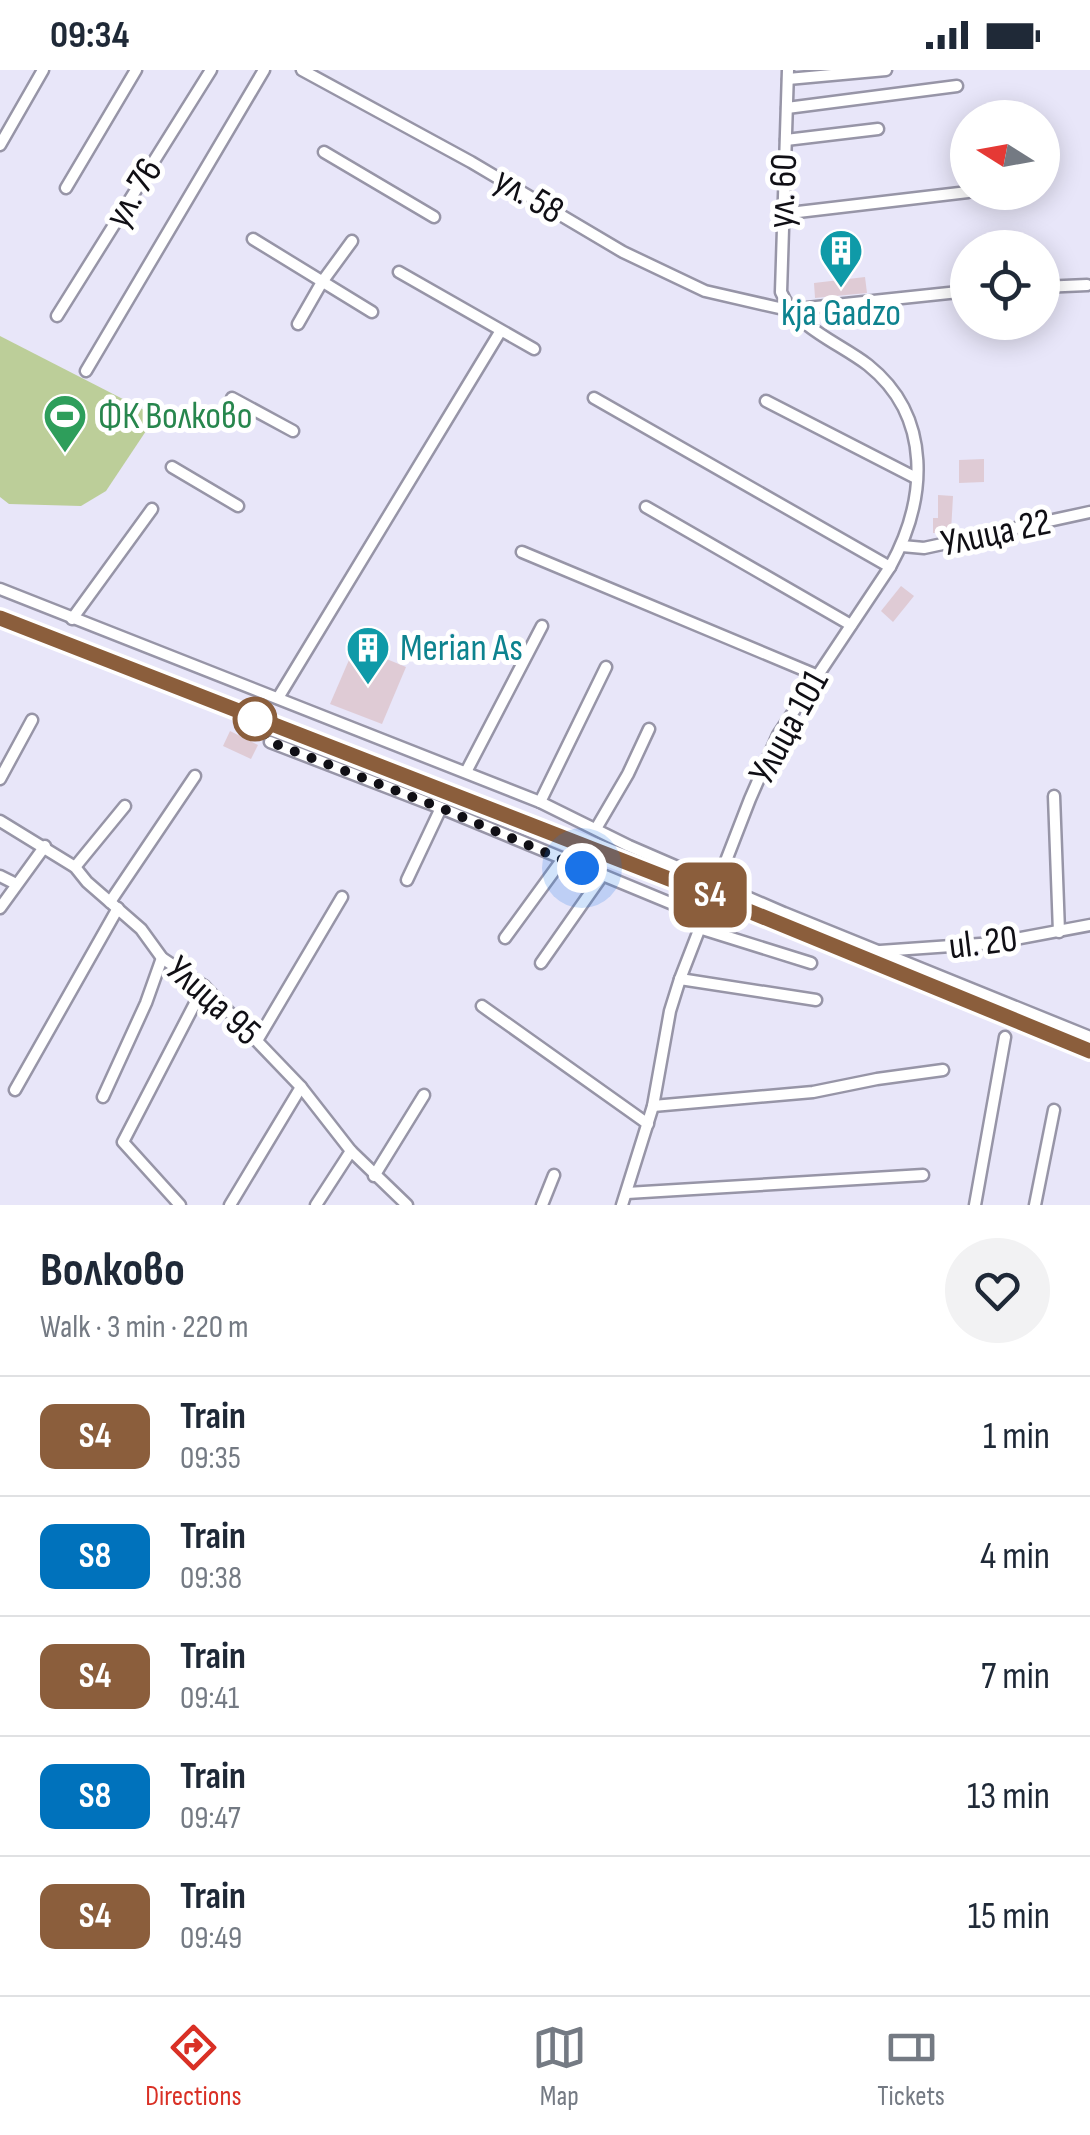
<!DOCTYPE html>
<meta charset="utf-8">
<style>
body{margin:0;font-family:"Sofia Sans Condensed",sans-serif;background:#f2f2f3;color:#1f2937;height:100vh;display:flex;flex-direction:column;font-size:38px;white-space:nowrap}
*{box-sizing:border-box;margin:0}
p{font-size:32px;color:#747a83}
.icon{flex:none;width:55px;height:55px;fill:none;stroke:currentColor;stroke-width:2;stroke-linecap:round;stroke-linejoin:round}
.map{position:relative;height:1135px;overflow:hidden}
.sheet{display:flex;flex-direction:column;background:#fff;flex:1}
.sheet>*{flex:none}
.badge{padding:0 20px;border-radius:15px;font-size:35px;line-height:65px}
.needle{width:65px;rotate:281deg}
.fabs{position:absolute;left:950px;top:30px;display:grid;gap:20px}
.fabs a{display:grid;place-items:center;width:110px;height:110px;border-radius:50%;background:#fff;box-shadow:0 5px 25px #0003;font-size:50px}
.you{position:absolute;width:50px;height:50px;margin:-25px;border:8px solid #fff;border-radius:50%;background:#1a73e8;box-shadow:0 0 0 15px #1a73e833}
.map>.badge{position:absolute;translate:-50% -50%;box-shadow:0 0 0 5px #fff}
.round{display:grid;place-items:center;flex:none;width:105px;height:105px;border-radius:52px;background:#f2f2f3}
.headline{display:flex;align-items:center;justify-content:space-between;height:170px;padding:0 40px}
h1{font-size:48px;font-weight:700;line-height:75px}
ul{padding:0;list-style:none}
li{display:flex;align-items:center;gap:30px;height:120px;padding:0 40px;border-top:2px solid #e0e1e3}
li div{flex:1}
li b{display:block;font-size:38px}
li em{font-style:normal}
li .badge{min-width:110px;font-weight:700;text-align:center}
.status{display:flex;justify-content:space-between;align-items:center;height:70px;padding:0 50px;background:#fff;direction:ltr}
.status svg{height:28px;fill:currentColor}
.tabs{display:flex;justify-content:space-around;align-items:center;height:140px;border-top:2px solid #e0e1e3;background:#fff;font-size:28px;color:#747a83}
.tabs a{display:grid;justify-items:center;gap:5px}
.tabs .on{color:#d93025}
.map>svg:first-child{display:block}
.green{fill:#bcce99}
.building{fill:#dfcbd5}
.lines{fill:none;stroke-linecap:round;stroke-linejoin:round}
.minor-casing{stroke:#9795a7;stroke-width:15}
.minor{stroke:#fff;stroke-width:10}
.rail-casing{stroke:#2e2d35;stroke-width:8}
.rail{stroke:#fff;stroke-width:4;stroke-dasharray:11;stroke-linecap:butt}
.line-casing{stroke:#fff;stroke-width:22}
.line{stroke:#8b5e3c;stroke-width:15}
.walk{stroke:#100f15;stroke-width:10;stroke-dasharray:0 18}
.stop-dot{fill:#fff;stroke:#8b5e3c;stroke-width:5}
.labels{text-anchor:middle;dominant-baseline:central;stroke-width:10;stroke-linejoin:round;paint-order:stroke}
.street-label{font-size:38px;fill:#100f15;stroke:#fff}
.culture-label{font-size:38px;fill:#0d838f;stroke:#fff}
.leisure-label{font-size:38px;fill:#27864d;stroke:#fff;text-anchor:start}
</style>
<div class="status"><b>09:34</b><svg viewBox="0 0 49 12"><path d="M0 12V9h3v3zM5 12V6h3v6zM10 12V3h3v9zM15 12V0h3v12zM26 1h20v11H26zM47 4h2v5h-2z"/></svg></div>
<div class="map">
<svg width="1090" height="1135" viewBox="0 0 1090 1135">
<rect width="100%" height="100%" fill="#e8e6f9"/>
<path class="green" d="M0,266l156,80 -50,75 -25,15 -72,-2 -9,-7z"/>
<g class="building">
<path d="M865,207l2,16 -52,5 -1,-15z"/>
<path d="M984,389v23l-25,1v-23z"/>
<path d="M938,425l15,1 -2,36 -18,1v-15h5z"/>
<path d="M901,516l13,10 -21,26 -12,-11z"/>
<path d="M355,576l51,21 -24,57 -52,-20z"/>
<path d="M230,661l28,14 -7,14 -28,-13z"/>
</g>
<g class="lines">
<defs>
<g id="minor">
<path d="M302,0l169,92 152,90 82,39 83,19 180,-19"/>
<path d="M788,9l98,-9"/>
<path d="M787,38l170,-22"/>
<path d="M786,70l92,-11"/>
<path d="M0,75l43,-75"/>
<path d="M324,82l110,65"/>
<path d="M66,118l70,-118"/>
<path d="M781,144l187,-22"/>
<path d="M253,169l119,73"/>
<path d="M399,202l135,77"/>
<path d="M1042,217l45,-2"/>
<path d="M57,246l154,-246"/>
<path d="M298,254l24,-42 30,-41"/>
<path d="M86,301l178,-301"/>
<path d="M232,328l61,33"/>
<path d="M594,328l296,169"/>
<path d="M766,331l150,77"/>
<path d="M172,397l66,39"/>
<path d="M646,437l205,118"/>
<path d="M902,476l22,2 166,-36"/>
<path d="M522,482l294,123"/>
<path d="M0,519l540,213 89,44 155,67 306,124"/>
<path d="M72,549l80,-110"/>
<path d="M278,628l222,-366"/>
<path d="M270,672l171,66 263,109"/>
<path d="M466,702l76,-146"/>
<path d="M0,709l32,-59"/>
<path d="M1054,726l5,136"/>
<path d="M540,732l66,-135"/>
<path d="M0,751l75,46 12,15 54,47 21,29 42,28 97,101 50,64 56,54"/>
<path d="M597,757l31,-53 21,-45"/>
<path d="M75,797l50,-61"/>
<path d="M0,806l16,8"/>
<path d="M407,810l34,-72"/>
<path d="M110,832l85,-126"/>
<path d="M0,838l45,-62"/>
<path d="M699,858l112,35"/>
<path d="M505,868l57,-78"/>
<path d="M880,881l114,-8 96,-18"/>
<path d="M541,893l61,-87"/>
<path d="M680,909l136,21"/>
<path d="M482,936l166,118"/>
<path d="M258,969l84,-142"/>
<path d="M15,1020l103,-182"/>
<path d="M103,1027l43,-94 16,-45"/>
<path d="M653,1036l160,-14 64,-13 66,-9"/>
<path d="M374,1106l50,-81"/>
<path d="M627,1123l296,-18"/>
<path d="M180,1135l-57,-63 81,-156"/>
<path d="M230,1135l71,-118"/>
<path d="M316,1135l35,-54"/>
<path d="M542,1135l12,-30"/>
<path d="M622,1135l31,-99 17,-95 10,-32 70,-180 28,-64 112,-168c37,-67 43,-150 -22,-202 -30,-23 -72,-37 -87,-73l7,-222"/>
<path d="M975,1135l30,-168"/>
<path d="M1035,1135l19,-95"/>
</g>
</defs>
<use href="#minor" class="minor-casing"/>
<use href="#minor" class="minor"/>
<defs>
<path id="rail" d="M0,548l695,271 395,162"/>
</defs>
<use href="#rail" class="rail-casing"/>
<use href="#rail" class="rail"/>
</g>
<g class="lines">
<defs>
<path id="line" d="M0,548l695,271 395,162"/>
</defs>
<use href="#line" class="line-casing"/>
<use href="#line" class="line"/>
<path class="walk" d="M255,649l15,23 171,66 141,60"/>
</g>
<defs>
<symbol id="building-pin" viewBox="-11 -11 22 30"><path d="M0 17L-7.5 6A9.5 9.5 0 1 1 7.5 6Z" fill="#0f9aa8" stroke="#fff"/><path d="M-4-6H4V6H1V3H-1V6H-4ZM-2.5-4.3h1.7v1.8h-1.7ZM.8-4.3h1.7v1.8H.8ZM-2.5-1h1.7V.8h-1.7ZM.8-1h1.7V.8H.8Z" fill="#fff"/></symbol>
<symbol id="stadium-pin" viewBox="-11 -11 22 30"><path d="M0 17L-7.5 6A9.5 9.5 0 1 1 7.5 6Z" fill="#2e9e5b" stroke="#fff"/><path d="M0-5a6.5 5 0 1 0 0 10a6.5 5 0 1 0 0-10ZM-3.5-1.8h7v3.6h-7Z" fill="#fff"/></symbol>
</defs>
<g fill-rule="evenodd">
<use href="#building-pin" x="816" y="156" width="50" height="68"/>
<use href="#stadium-pin" x="40" y="321" width="50" height="68"/>
<use href="#building-pin" x="343" y="553" width="50" height="68"/>
</g>
<circle class="stop-dot" cx="255" cy="649" r="20"/>
<g class="labels">
<g class="street-label">
<text transform="translate(783 121) rotate(-87)">ул. 60</text>
<text transform="translate(134 123) rotate(-58)">ул. 76</text>
<text transform="translate(529 126) rotate(31)">ул. 58</text>
<text transform="translate(996 463) rotate(-12)">Улица 22</text>
<text transform="translate(789 657) rotate(-61)">Улица 101</text>
<text transform="translate(983 873) rotate(-7)">ul. 20</text>
<text transform="translate(213 931) rotate(42)">Улица 95</text>
</g>
<g class="culture-label">
<text x="841" y="243">kja Gadzo</text>
<text x="400" y="578" text-anchor="start">Merian As</text>
</g>
<g class="leisure-label">
<text x="98" y="346">ФК Волково</text>
</g>
</g>
</svg>
<div class="fabs">
<a><svg class="needle" viewBox="-14 -14 28 28"><path d="M0-13l5 13h-10z" fill="#e53935"/><path d="M0 13l5-13h-10z" fill="#747a83"/></svg></a>
<a><svg class="icon" aria-label="locate" viewBox="0 0 24 24"><circle cx="12" cy="12" r="6"/><path d="M12 2v4M12 18v4M2 12h4M18 12h4"/></svg></a>
</div>
<div class="you" style="left:582px;top:798px"></div>
<b class="badge" style="left:710px;top:825px;background:#8b5e3c;color:#fff">S4</b>
</div>
<section class="sheet">
<div class="headline"><div><h1>Волково</h1><p>Walk · 3 min · 220 m</p></div><a class="round"><svg class="icon" aria-label="heart" viewBox="0 0 24 24"><path d="M12 20l-8-8c-3-5 5-10 8-4 3-6 11-1 8 4z"/></svg></a></div>
<ul>
<li><span class="badge" style="background:#8b5e3c;color:#fff">S4</span><div><b>Train</b><p>09:35</p></div><em>1 min</em></li>
<li><span class="badge" style="background:#0072bc;color:#fff">S8</span><div><b>Train</b><p>09:38</p></div><em>4 min</em></li>
<li><span class="badge" style="background:#8b5e3c;color:#fff">S4</span><div><b>Train</b><p>09:41</p></div><em>7 min</em></li>
<li><span class="badge" style="background:#0072bc;color:#fff">S8</span><div><b>Train</b><p>09:47</p></div><em>13 min</em></li>
<li><span class="badge" style="background:#8b5e3c;color:#fff">S4</span><div><b>Train</b><p>09:49</p></div><em>15 min</em></li>
</ul>
</section>
<nav class="tabs">
<a class="on"><svg class="icon" aria-label="directions" viewBox="0 0 24 24"><path d="M12 3l9 9-9 9-9-9zM9 14v-3h6M13 9l2 2-2 2"/></svg>Directions</a>
<a><svg class="icon" aria-label="map" viewBox="0 0 24 24"><path d="M3 6l6-2 6 2 6-2v14l-6 2-6-2-6 2zM9 4v14M15 6v14"/></svg>Map</a>
<a><svg class="icon" aria-label="tickets" viewBox="0 0 24 24"><path d="M3 7h18v10H3zM15 7v10"/></svg>Tickets</a>
</nav>
